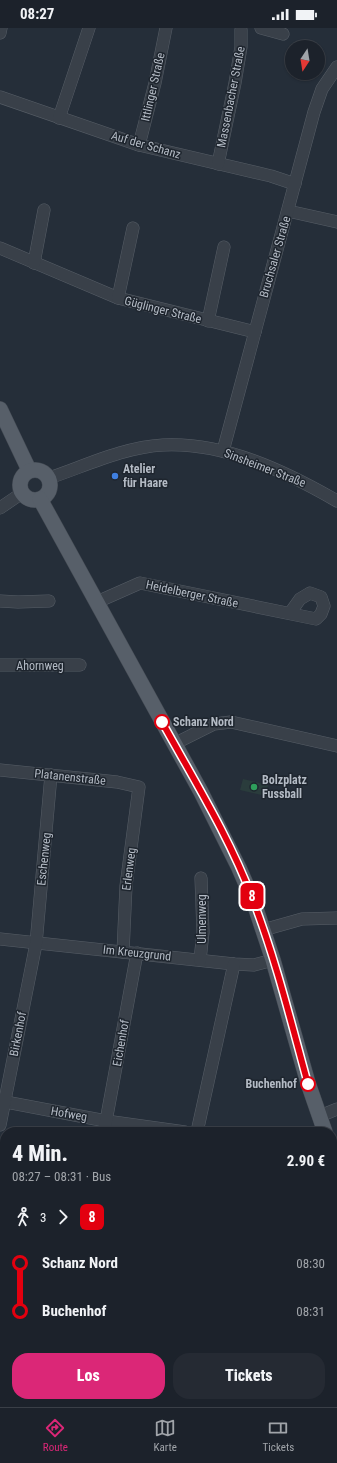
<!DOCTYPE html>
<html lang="de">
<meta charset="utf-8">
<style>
body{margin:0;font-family:"Roboto Condensed",sans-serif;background:#252a33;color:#f1f3f6;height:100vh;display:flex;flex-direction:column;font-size:15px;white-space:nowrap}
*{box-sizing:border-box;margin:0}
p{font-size:13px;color:#a0a4a9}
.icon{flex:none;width:22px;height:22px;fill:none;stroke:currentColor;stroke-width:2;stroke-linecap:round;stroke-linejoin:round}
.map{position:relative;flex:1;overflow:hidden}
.drawer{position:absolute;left:0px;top:1099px;width:337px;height:280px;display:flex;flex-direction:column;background:#1c222b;border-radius:16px 16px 0 0;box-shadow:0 1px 3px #0004,0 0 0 1px #3a3f47}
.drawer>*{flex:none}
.badge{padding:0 8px;border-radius:6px;font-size:14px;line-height:26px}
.needle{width:26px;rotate:192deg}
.fabs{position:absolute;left:285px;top:12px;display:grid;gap:8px}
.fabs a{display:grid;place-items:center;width:40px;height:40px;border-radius:50%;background:#1c222b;box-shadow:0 1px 3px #0004,0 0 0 1px #3a3f47;font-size:20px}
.map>.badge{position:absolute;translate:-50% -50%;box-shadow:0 0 0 2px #fff}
.legs{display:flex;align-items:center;gap:6px;height:44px;padding:0 12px;font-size:13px}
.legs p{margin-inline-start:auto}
.summary{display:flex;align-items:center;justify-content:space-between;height:68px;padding:0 12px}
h1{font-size:22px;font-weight:800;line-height:30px}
.cta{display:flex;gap:8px;margin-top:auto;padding:8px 12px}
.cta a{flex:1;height:46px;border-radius:16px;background:#db2777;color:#fff;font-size:16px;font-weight:800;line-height:46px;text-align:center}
.cta a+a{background:#252a33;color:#f1f3f6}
ul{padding:0 12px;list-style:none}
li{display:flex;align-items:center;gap:14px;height:48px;font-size:15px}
li i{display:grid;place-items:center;width:6px;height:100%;margin:0 5px;background:currentColor}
li i::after{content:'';width:10px;height:10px;margin:-5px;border:3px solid;border-radius:50%;background:#1c222b}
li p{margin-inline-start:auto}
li:first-child i{background:linear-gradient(#0000 50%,currentColor 0)}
li:last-child i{background:linear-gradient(currentColor 50%,#0000 0)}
.status{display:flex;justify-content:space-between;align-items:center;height:28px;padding:0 20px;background:#1c222b;direction:ltr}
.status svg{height:11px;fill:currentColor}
.menu{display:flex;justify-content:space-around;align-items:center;height:56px;border-top:1px solid #3a3f47;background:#1c222b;font-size:11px;color:#a0a4a9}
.menu a{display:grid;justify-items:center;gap:2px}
.menu .current{color:#db2777}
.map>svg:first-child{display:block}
.green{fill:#2a3c3c}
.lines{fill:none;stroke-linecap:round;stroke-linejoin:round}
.minor-casing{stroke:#575e67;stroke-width:13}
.major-casing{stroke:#424952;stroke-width:16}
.minor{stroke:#394049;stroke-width:12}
.major{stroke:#575f69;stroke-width:15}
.line-1-casing{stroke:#fff;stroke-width:9}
.line-1{stroke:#e3000f;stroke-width:6}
.shop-dot{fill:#3f7fe0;stroke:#1e252e;stroke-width:1.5}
.stop-1-dot{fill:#fff;stroke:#e3000f;stroke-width:2}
.leisure-dot{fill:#2e9e5b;stroke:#1e252e;stroke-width:1.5}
.labels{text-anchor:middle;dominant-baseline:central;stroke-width:3;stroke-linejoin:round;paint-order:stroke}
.street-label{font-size:12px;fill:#b4bbc5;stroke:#1e252e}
.poi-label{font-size:12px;font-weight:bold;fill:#b4bbc5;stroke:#1e252e;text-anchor:start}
.stop-label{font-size:12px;font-weight:bold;fill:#b4bbc5;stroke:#1e252e;text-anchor:start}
</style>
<div class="status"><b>08:27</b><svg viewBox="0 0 49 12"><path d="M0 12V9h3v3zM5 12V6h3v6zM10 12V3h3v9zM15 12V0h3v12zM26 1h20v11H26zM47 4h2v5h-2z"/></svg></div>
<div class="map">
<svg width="337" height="1379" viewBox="0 0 337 1379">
<rect width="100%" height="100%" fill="#252e39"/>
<path class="green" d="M243,751l25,6 -2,11 -26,-6z"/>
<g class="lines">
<defs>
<g id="minor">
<path d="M261,0l22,6"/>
<path d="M0,5l1,-5"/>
<path d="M0,69l139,48 132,31 24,8"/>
<path d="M59,90l30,-90"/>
<path d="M139,117l16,-62 11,-55"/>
<path d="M218,136l17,-81 6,-36v-17"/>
<path d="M288,183l49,11"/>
<path d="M0,220l118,50 137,34"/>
<path d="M34,235l10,-53"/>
<path d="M118,270l15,-70"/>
<path d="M208,293l16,-74"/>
<path d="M223,423l91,-339 8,-23 15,-22"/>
<path d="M49,450c36,-12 75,-31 114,-33 61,-3 122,26 174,56"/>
<path d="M0,480l22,-15"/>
<path d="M0,573l18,1 31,-1"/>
<path d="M97,574l43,-19 176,36 5,-5 3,-8 -3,-9 -11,-4 -10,6 -10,14"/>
<path d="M0,637h80"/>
<path d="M174,716l40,-20 17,-2 106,24"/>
<path d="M0,742l117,12 22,5 -13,99 -3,66"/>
<path d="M263,902l39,-11 35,-1"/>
<path d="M0,911l234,25 20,1 19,-5"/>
<path d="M200,932l3,-28 -2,-54"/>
<path d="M0,1073l106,20 79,11"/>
<path d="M320,1088l17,-7"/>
<path d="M0,1097l36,-181 15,-169"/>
<path d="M104,1104l33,-179"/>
<path d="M197,1104l37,-168"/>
<path d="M0,1233l5,1"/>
<path d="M0,1314l5,-17"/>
<path d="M332,1364l5,1"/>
<path d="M104,1379l1,-5"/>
<path d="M204,1379l1,-5"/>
<path d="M303,1379l1,-5"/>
</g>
<g id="major">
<path d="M0,381l29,61"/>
<circle cx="35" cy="457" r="15"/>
<path d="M40,471l161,293 38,76 14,32 20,60 35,123 17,49"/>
<path d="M332,1126l5,16"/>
<path d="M0,1153l5,1"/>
<path d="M332,1194l5,-19"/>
<path d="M333,1223l4,-7"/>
</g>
</defs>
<use href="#minor" class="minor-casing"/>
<use href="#major" class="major-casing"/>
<use href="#minor" class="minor"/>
<use href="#major" class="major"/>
</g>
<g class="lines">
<defs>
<path id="line-1" d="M162,694c32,58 68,116 91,178 23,60 38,122 55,184"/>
</defs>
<use href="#line-1" class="line-1-casing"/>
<use href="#line-1" class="line-1"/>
</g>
<circle class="shop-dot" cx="115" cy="448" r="4"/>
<g class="stop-1-dot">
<circle cx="162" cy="694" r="7"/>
<circle cx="308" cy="1056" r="7"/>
</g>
<circle class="leisure-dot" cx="254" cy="759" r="4"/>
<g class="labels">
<g class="street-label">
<text transform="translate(153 59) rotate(-77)">Ittlinger Straße</text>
<text transform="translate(231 69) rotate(-79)">Massenbacher Straße</text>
<text transform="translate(146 117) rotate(16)">Auf der Schanz</text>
<text transform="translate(275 229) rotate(-74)">Bruchsaler Straße</text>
<text transform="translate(163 282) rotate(14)">Güglinger Straße</text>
<text transform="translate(265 440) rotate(21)">Sinsheimer Straße</text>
<text transform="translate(192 566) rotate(12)">Heidelberger Straße</text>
<text x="40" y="638">Ahornweg</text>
<text transform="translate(70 749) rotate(6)">Platanenstraße</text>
<text transform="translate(44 831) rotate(-84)">Eschenweg</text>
<text transform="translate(129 841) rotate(-83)">Erlenweg</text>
<text transform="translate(202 891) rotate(-90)">Ulmenweg</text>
<text transform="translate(137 925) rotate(6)">Im Kreuzgrund</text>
<text transform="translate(18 1006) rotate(-79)">Birkenhof</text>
<text transform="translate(121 1015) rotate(-80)">Eichenhof</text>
<text transform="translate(69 1086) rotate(10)">Hofweg</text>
</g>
<g class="poi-label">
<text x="123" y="441">Atelier<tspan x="123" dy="14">für Haare</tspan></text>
<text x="262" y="752">Bolzplatz<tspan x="262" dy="14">Fussball</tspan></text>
</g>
<g class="stop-label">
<text x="173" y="694">Schanz Nord</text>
<text x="297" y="1056" text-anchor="end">Buchenhof</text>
</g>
</g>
</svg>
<div class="fabs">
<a><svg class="needle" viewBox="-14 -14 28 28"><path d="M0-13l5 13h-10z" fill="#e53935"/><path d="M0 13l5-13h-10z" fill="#a0a4a9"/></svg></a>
</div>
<b class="badge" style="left:252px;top:868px;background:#e3000f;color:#fff">8</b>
<section class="drawer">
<div class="summary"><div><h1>4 Min.</h1><p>08:27 – 08:31 · Bus</p></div><b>2.90 €</b></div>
<div class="legs"><svg class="icon" aria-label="walk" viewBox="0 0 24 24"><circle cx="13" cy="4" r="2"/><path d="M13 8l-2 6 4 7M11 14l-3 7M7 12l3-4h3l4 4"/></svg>3<svg class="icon" aria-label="forward" viewBox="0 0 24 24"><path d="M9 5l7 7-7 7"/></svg><b class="badge" style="background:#e3000f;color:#fff">8</b></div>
<ul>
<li><i style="color:#e3000f"></i><b>Schanz Nord</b><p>08:30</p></li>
<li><i style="color:#e3000f"></i><b>Buchenhof</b><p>08:31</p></li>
</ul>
<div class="cta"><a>Los</a><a>Tickets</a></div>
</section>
</div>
<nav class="menu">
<a class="current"><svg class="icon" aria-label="directions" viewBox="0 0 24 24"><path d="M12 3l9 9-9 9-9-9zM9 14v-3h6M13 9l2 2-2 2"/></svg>Route</a>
<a><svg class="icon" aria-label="map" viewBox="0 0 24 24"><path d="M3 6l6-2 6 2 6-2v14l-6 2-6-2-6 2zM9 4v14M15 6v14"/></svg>Karte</a>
<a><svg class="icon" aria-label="tickets" viewBox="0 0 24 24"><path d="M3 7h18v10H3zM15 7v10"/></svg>Tickets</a>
</nav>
